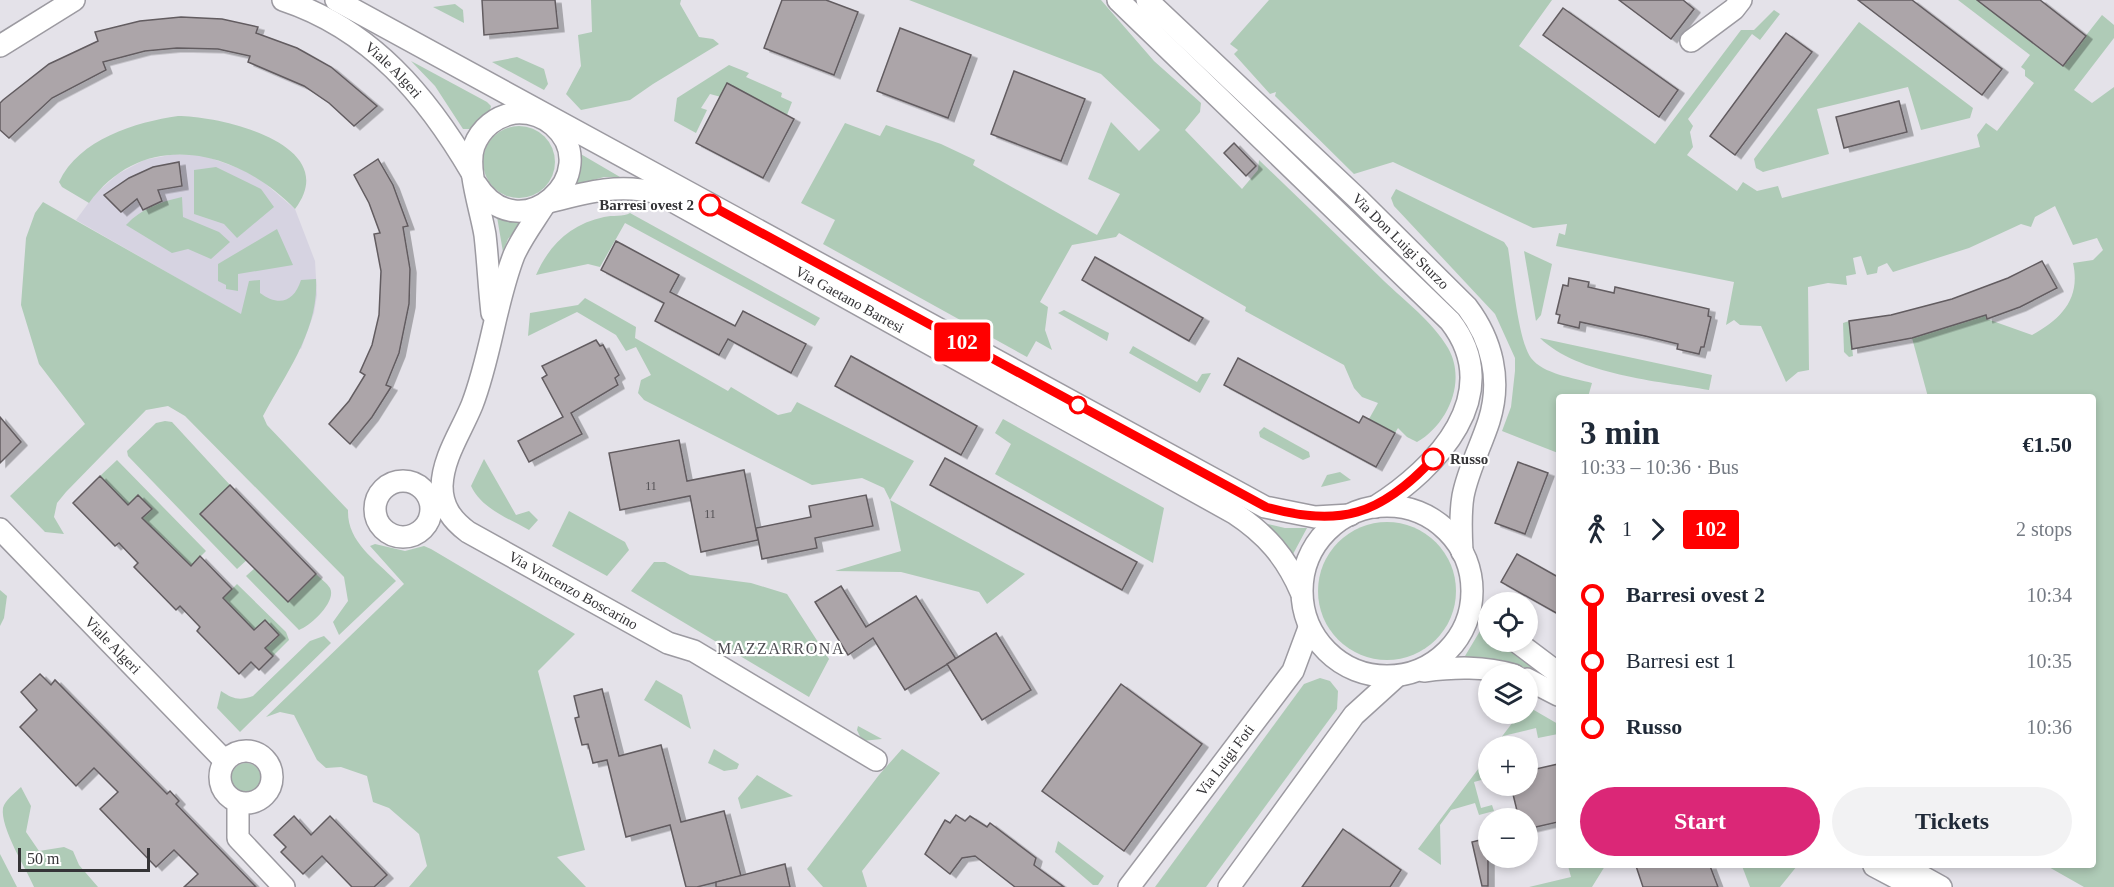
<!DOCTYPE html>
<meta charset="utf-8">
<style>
body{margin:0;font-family:Georgia,serif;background:#f2f2f3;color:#1f2937;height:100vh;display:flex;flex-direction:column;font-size:22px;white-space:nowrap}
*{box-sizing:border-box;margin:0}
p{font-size:20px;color:#747a83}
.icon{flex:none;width:33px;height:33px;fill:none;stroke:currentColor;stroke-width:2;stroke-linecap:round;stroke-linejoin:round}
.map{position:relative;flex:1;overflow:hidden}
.drawer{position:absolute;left:1556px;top:394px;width:540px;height:474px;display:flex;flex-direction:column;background:#fff;border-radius:6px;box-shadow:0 3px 9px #0003}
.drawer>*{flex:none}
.badge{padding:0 12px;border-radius:4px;font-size:21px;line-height:39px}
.fabs{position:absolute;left:1478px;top:592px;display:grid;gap:12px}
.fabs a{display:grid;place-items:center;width:60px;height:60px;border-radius:50%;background:#fff;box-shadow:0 3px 9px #0003;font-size:30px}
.scale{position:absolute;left:18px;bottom:15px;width:132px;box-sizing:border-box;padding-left:6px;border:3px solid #353437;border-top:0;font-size:16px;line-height:21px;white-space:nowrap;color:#353437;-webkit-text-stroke:4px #fff;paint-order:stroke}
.map>.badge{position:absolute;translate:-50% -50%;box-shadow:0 0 0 3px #fff}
.legs{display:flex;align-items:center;gap:9px;height:66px;padding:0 24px;font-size:20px}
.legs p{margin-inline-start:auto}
.summary{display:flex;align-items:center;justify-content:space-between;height:102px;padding:0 24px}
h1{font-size:33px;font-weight:700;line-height:45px}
.button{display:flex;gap:12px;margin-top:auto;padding:12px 24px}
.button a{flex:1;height:69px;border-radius:36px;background:#db2777;color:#fff;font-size:24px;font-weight:700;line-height:69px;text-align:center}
.button a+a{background:#f2f2f3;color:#1f2937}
ul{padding:0 24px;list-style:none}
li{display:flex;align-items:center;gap:21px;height:66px;font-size:22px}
li i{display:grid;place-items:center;width:9px;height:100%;margin:0 8px;background:currentColor}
li i::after{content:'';width:15px;height:15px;margin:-8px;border:4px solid;border-radius:50%;background:#fff}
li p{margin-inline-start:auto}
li:first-child i{background:linear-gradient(#0000 50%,currentColor 0)}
li:last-child i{background:linear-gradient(currentColor 50%,#0000 0)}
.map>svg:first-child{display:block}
.built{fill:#d6d3e1}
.green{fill:#afcbb7}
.building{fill:#aca5a9;stroke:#625c60;stroke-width:1.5;filter:url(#shadow)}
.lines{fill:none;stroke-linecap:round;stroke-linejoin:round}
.minor-casing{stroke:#9c9aa1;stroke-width:24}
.minor{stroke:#fff;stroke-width:21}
.line-1-casing{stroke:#fff;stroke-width:14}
.line-1{stroke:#f00;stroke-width:9}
.stop-1-dot{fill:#fff;stroke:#f00;stroke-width:3}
.labels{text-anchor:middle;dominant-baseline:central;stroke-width:4.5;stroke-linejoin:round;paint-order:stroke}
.number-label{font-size:12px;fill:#535054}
.street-label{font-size:15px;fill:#353437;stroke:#fff}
.stop-label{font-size:15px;font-weight:bold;fill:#353437;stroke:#fff;text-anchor:end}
.neighbourhood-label{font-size:16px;letter-spacing:1.5px;fill:#4d4c52;stroke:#fff}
</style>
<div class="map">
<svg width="2114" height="887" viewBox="0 0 2114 887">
<defs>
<filter id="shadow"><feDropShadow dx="6" dy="3.5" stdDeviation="0" flood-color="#0004"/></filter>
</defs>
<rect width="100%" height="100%" fill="#e4e2e9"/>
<path class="built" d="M175,154l30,2 36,13 20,11 34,29 20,52 2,34 -3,18 -13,36 -225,-129 19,-26 23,-20 26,-14z"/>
<g class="green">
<path d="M591,0h90l-1,4 19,33 14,2 6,5 -66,40 -23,16 -49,10 -15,-16 15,-28 -3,-31 14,-3z"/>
<path d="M909,0h192l53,61 47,42 -1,9 -15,18 57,59 16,-19 1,-10c42,40 84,81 125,121 21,20 49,41 64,67 19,33 0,76 -31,94l-10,-5 -9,-9 -3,5 -26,-14 9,-16 -16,-6 -8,-9 -10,-23 -99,-54 1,-4 -127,-74 -3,4 -44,8 -32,57 8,5 -3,23 7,20 -16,-9 -9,16 -204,-113 12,-24 -34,-17 44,-80 35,13 6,-11 55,19 34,16 -2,5 124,70 23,-41 -32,-15 23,-57 28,29 21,-21 -59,-56z"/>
<path d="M1269,0h283l-33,46 136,98 86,-114h13l20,-20 6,4 -20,26 -8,-6 -64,85 5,7 -3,6 3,15 -6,8 50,36 6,-9 14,9 21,-5 4,12 198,-51 -3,-12 9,-12 11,8 37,-48 -9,-7v-6l-4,-3 9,-12 -72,-55h19l85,66 40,-51 12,10v13l-40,52 18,13 22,-16v800h-30l-37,-21h45v-468l-164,-1 -16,-59 74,-23 1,4 45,16c29,-16 49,-36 41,-72l20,-3 10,-10 -6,-12 -24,7 -18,-39 -20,11 -4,10 -10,-3 -52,24 -76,24 -6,-9 -9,4 -1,6 -10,2 -6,-19 -8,2 3,16 -10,2 1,9 -19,-2 -20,4 1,83 -11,2 -12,10 -25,-56 -21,-1 -6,-5 -8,5 8,-43 -178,-36 3,-13 6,2 2,-11 -34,4 -140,-66 -39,12 -79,-78 1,-4 -6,2 -36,-40 4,-4 -8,-6z"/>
<path d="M455,4l8,6 1,13 -31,-16z"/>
<path d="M1859,22l114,86 -3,10 -49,12 -13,-43 -91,22 12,45 -66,18 -7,-4 -2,-9z"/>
<path d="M517,57l27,12 4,15 -4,6 -52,-28z"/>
<path d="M411,61l76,41 4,4 -1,5 -20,18h-7l-28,-43z"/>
<path d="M729,65l20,8 -3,4 36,16 -1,4 11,5 -5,13 -77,-21 -9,14 6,2 -11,23 -22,-12 3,-23z"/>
<path d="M178,116c42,0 166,28 117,93 -58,-60 -151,-82 -206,-6l-27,-16 -3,-5c20,-43 77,-60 119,-66z"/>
<circle cx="519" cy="162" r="36"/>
<path d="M579,153l41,24h-16l-29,8 4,-18z"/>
<path d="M216,167l45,22 13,18 -37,31 -13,-14 -30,-10v-44z"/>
<path d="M1396,189l108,53 4,6c4,24 10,93 23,110 12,16 43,20 61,25l-4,14 -30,1v55l-56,-22 9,-24 4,-36v-13l-20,-44 -101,-108 -3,-8z"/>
<path d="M182,197l1,20 36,15 11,10 -19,17 -23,-10 -16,4 -46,-28c16,-17 34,-23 56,-28z"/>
<path d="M43,202l198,112 8,-33 11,-1v13c19,14 34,9 41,-13l15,-1c3,51 -30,94 -53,137l4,9 81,85c-1,32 27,49 48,71l-57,54 -6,-13 15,-21 -4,-24 -159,-161 -17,-10 -22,4 -80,82 -9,11 -3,14 10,17 -19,-2 -35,-36 75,-72 -46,-60 -18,-59 5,-67 9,-25z"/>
<path d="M630,213l190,105 -5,8 -190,-103 -25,44 -12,-3 -52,11c13,-30 35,-51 68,-58 8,-2 20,0 26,-4z"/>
<path d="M497,217l26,4 -15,18 -5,13z"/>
<path d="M277,229l16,36 -55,9v17l-12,-2v-4l-8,-4v-17z"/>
<path d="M1524,251l28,13 -11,51 -5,6z"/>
<path d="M585,298l51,29 -1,11 93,53 3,-4 47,28 13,-3 6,-10 117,59 -24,39 135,74 -38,30 -8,-12 -78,-20 -66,-1 66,-20 -11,-51 -6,-12 -22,-10 -50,7 -168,-85 -6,-7 3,-13 10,-5 -15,-28 -10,4 -10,-16 -39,-23 -49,24 2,-23 48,-8z"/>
<path d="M1064,310l45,23 -2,8 -49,-28z"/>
<path d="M1849,321l4,35 -4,1 -5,-5 -1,-29z"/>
<path d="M1540,338l172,37 -3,15c-51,-9 -131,-15 -169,-52z"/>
<path d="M1133,346l64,36 5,-8 9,-1 -11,20 -71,-40z"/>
<path d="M1003,419l161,89 -11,55 -158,-89 16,-30 -16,-11z"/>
<path d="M165,421l7,1 58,63 -30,29 36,36 3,-2 10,10 -12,11 -109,-113 -1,-5 29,-28z"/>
<path d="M1264,427l45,25 1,5 -7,3 -43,-23 -1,-5z"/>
<path d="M484,459l32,56 13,-4 9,9 -9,10c-21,-12 -47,-21 -58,-44z"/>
<path d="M117,460l89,91 -15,15 -26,-27 -9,9 -7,-23 -7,-7 9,-9 -13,-14 -10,10 -28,-29z"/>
<path d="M1340,472l11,8 -30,7 6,-12z"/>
<path d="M569,511l56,31 4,8 -22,26 -55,-30z"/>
<circle cx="1387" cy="591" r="69"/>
<path d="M1264,523l21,5h22l-15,28z"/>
<path d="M375,544l30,7 19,-5 7,3 144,85 -37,37 47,179 -28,7 29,30h-177l18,-21 -8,-32 -30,-26 -16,-6 -6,-26 -26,-9 -15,1 -9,-8 -23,-45 -14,-3 -14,5 138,-133 -34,-38z"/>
<path d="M654,562h11l25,13 61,8 36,11 42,65 -20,38 -178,-106z"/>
<path d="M255,568l33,33 28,-27c4,4 11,9 14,14 7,14 -20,38 -31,42l-53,-54z"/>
<path d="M237,584l49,48 3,8 -16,16 -8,-8 14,-13 -14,-15 -11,10 -41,-22z"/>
<path d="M0,590l7,6 -3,22 -4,8z"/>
<path d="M1483,626h5v16h16l30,28 -30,-8 -33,-1 -6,-5z"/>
<path d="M324,636l7,7 -91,89 -23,-24 4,-17c12,8 18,10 32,5l57,-55z"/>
<path d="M1320,678l10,3 8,10 -1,18 -131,178h-51l149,-203z"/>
<path d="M656,680l26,15 9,34 -47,-29z"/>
<path d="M1527,706l31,18v10l-20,4 -2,-10 -33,8 1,11h-10l25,-33h8z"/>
<path d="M858,726l24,13 -20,2 -5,-11z"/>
<path d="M714,749l25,15 -2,5 -13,2 -16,-8z"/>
<path d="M902,749l38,24 -78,98 5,16h-44l-16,-18 72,-94z"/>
<path d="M1488,756v19l-3,4 -11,3 7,26 11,-3 2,6 -15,4 -4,-12 -24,7 -11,15 1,40 -23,-16z"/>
<circle cx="246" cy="778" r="15"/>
<path d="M757,775l36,21 -52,13 -3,-11z"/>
<path d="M21,787l10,19 -5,26 13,19 25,-4 9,4 6,14 19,22h-64c-8,-19 -34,-59 -31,-79 2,-8 12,-15 18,-21z"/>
<path d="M1058,841l46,35 -6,9h-5l-38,-33z"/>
<path d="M0,854l17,33h-17z"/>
<path d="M1568,866h37l-13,21h-63l42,-10z"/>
<path d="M1742,866h55l-17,21h-30z"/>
</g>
<g class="building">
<path d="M482,0h73l3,28 -74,7z"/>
<path d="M782,0h44l32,12 -24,63 -70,-27z"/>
<path d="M1619,0h64l11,9 -23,30z"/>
<path d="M1858,0h54l90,69 -20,26z"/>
<path d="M1977,0h63l46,36 -23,30z"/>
<path d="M1563,8l115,82 -19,27 -116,-82z"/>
<path d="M181,17l41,2 36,8 -2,6 41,15 34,19 46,39 -23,20 -25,-23 -25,-17 -56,-24 2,-6 -32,-7 -41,-1 -32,3 -42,11 3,8 -54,28 -43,40 -9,-8v-27l3,-3 46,-36 49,-23 -3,-9 45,-11z"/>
<path d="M900,28l71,27 -23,63 -71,-27z"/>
<path d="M1786,33l26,19 -77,103 -25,-19z"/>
<path d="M1014,71l71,28 -24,62 -70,-27z"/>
<path d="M727,83l67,36 -31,59 -67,-35z"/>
<path d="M1899,101l8,31 -63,16 -8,-31z"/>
<path d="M1234,143l22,23 -10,10 -22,-23z"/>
<path d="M378,159l15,26 15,41 -5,1 7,42 -1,35 -10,49 -13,32 5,2 -19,30 -22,27 -21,-20 20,-23 16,-26 -5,-3 12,-27 7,-30 2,-44 -7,-37 6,-1 -11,-30 -15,-28z"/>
<path d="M179,162l3,24 -24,4 4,11 -19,9 -6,-11 -16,13 -17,-17 25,-17 24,-11z"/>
<path d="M616,241l63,34 -9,17 65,34 8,-15 63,33 -15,29 -63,-34 -9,16 -64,-34 9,-18 -63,-33z"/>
<path d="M1095,257l108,61 -14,23 -107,-61z"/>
<path d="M2042,261l15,27 -37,19 -33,12 -1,-4 -74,23 -60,11 -3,-28 42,-6 61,-16 56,-21z"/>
<path d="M1569,278l20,4 -1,5 26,6 1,-6 94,22 -1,7 3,1 -7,30h-3l-2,7 -22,-5 1,-5 -33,-8 -65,-14 -1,6 -21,-5 2,-8 -4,-1 7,-29 5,1z"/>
<path d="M596,340l4,6 3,-1 16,30 -4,3 3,7 -47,28 11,21 -53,28 -11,-21 45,-24 -21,-39 5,-3 -5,-9z"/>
<path d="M851,356l126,70 -16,29 -126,-69z"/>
<path d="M1238,358l121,65 4,-7 32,17 -19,34 -152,-82z"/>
<path d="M0,417l21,25 -21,21z"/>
<path d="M679,440l8,41 57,-11 14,70 -57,12 -11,-56 -70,14 -11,-57z"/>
<path d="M945,458l192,104 -15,28 -192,-105z"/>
<path d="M1518,462l30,11 -23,61 -30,-11z"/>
<path d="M100,476l28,29 10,-10 14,14 -10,9 49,48 9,-10 32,33 -9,9 31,32 11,-10 14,15 -14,13 8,8 -14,14 -8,-8 -12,12 -42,-43 3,-4 -20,-21 -4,4 -42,-43 4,-4 -19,-20 -4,3 -42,-43z"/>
<path d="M230,485l86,89 -28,28 -88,-88z"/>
<path d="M866,495l7,31 -58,12 2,10 -55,11 -6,-31 55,-11 -2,-11z"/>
<path d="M1517,554l41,23v37l-57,-32z"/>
<path d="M841,586l25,41 50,-31 40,63 -51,31 -32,-52 -25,17 -33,-53z"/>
<path d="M996,633l35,57 -49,30 -35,-56z"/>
<path d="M40,674l11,11 4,-5 112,114 3,-3 9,10 -3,3 80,83h-72l14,-13 -24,-24 -18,17 -56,-58 18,-17 -24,-24 -18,18 -56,-59 17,-17 -16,-18z"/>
<path d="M1121,684l81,60 -78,107 -82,-60z"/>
<path d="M602,689l17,67 42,-11 20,77 43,-11 17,65 -44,11h-11l-16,-62 -44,12 -19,-77 -14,3 -5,-19 -6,1 -7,-27 4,-1 -5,-21z"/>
<path d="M1558,764v58l-31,7v-10h-8l-8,-33h16v-15z"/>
<path d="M956,815l9,6 5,-5 17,11 3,-4 46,35 -2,7 30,22h-49l-40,-31 -13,2 -12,16 -25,-20 20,-34 5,3z"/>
<path d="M294,816l17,19 19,-19 57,59 -13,12h-22l-30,-31 -19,18 -22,-22 5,-5 -12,-12z"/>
<path d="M1343,829l58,41 -11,17h-88z"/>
<path d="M1488,838v48h-6l-10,-44z"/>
<path d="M785,864l5,23h-74v-5z"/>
<path d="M1636,866h74l8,21h-75z"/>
</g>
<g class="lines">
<defs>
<g id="minor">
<path id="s1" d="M283,0c88,29 144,96 189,173"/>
<path d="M336,0l929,507 50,10 35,-2"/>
<path d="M1118,0l332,321c57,73 -13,147 -75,186"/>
<path id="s2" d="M1147,0l213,201 107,106c25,33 35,73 22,114 -8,25 -21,49 -26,75 -3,18 -2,37 -1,56"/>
<path d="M1691,41l43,-32 7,-9"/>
<path d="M0,46l74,-46"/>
<path d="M476,184c44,70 131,-12 77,-59 -11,-9 -25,-13 -38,-12 -19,3 -34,15 -41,33 -8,22 7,64 11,89 3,26 4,52 7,78"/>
<path id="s3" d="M549,202c38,-10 70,-19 109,-9l576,320c32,21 52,44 67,79"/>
<path id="s4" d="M545,204c-10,16 -23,33 -31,51 -19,49 -23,101 -42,150 -11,27 -29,52 -30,81 0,21 10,34 26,46l200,111 26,8 182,109"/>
<circle cx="403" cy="509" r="28"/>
<circle cx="1387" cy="591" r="85"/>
<path id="s5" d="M0,529l225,232"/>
<path d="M1517,642l41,31"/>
<path d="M1424,671c31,-4 60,-5 90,4"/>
<path d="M1527,679l31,16"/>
<circle cx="246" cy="777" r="26"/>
<path d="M238,802v36l46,49"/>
<path d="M1874,866l40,21"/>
<path d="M1903,866l38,21"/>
<path id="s6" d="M1129,887l164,-216 16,-43"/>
<path d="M1229,887l125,-172 43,-39"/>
</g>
</defs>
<use href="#minor" class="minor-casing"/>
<use href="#minor" class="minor"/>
</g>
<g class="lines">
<defs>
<path id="line-1" d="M710,205l556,302c73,21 115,8 167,-48"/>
</defs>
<use href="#line-1" class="line-1-casing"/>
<use href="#line-1" class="line-1"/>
</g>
<g class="stop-1-dot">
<circle cx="710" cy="205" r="10"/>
<circle cx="1078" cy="405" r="8"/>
<circle cx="1433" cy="459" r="10"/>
</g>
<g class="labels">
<g class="number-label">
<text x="651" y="486">11</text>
<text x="710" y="514">11</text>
</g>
<g class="street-label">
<text stroke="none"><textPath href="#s1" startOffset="132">Viale Algeri</textPath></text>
<text stroke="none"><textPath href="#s2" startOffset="350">Via Don Luigi Sturzo</textPath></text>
<text stroke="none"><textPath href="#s3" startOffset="330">Via Gaetano Barresi</textPath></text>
<text stroke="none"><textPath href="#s4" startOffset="478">Via Vincenzo Boscarino</textPath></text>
<text stroke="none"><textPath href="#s5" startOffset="162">Viale Algeri</textPath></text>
<text stroke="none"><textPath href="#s6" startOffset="159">Via Luigi Foti</textPath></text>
</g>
<g class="stop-label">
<text x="694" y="205">Barresi ovest 2</text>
<text x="1450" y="459" text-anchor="start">Russo</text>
</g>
<g class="neighbourhood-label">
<text x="781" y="648">MAZZARRONA</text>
</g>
</g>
</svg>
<div class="fabs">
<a><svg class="icon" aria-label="locate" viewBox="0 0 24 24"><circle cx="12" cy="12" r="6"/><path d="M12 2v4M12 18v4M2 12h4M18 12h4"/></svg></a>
<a><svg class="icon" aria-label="layers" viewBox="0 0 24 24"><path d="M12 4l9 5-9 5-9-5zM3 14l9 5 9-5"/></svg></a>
<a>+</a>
<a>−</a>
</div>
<div class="scale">50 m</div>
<b class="badge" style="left:962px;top:342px;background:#f00;color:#fff">102</b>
<section class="drawer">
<div class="summary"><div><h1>3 min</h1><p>10:33 – 10:36 · Bus</p></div><b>€1.50</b></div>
<div class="legs"><svg class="icon" aria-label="walk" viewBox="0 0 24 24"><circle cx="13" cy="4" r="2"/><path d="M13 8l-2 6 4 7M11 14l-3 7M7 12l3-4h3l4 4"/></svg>1<svg class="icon" aria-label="forward" viewBox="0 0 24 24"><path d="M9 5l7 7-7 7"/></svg><b class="badge" style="background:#f00;color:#fff">102</b><p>2 stops</p></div>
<ul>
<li><i style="color:#f00"></i><b>Barresi ovest 2</b><p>10:34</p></li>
<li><i style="color:#f00"></i><span>Barresi est 1</span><p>10:35</p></li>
<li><i style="color:#f00"></i><b>Russo</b><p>10:36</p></li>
</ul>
<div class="button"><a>Start</a><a>Tickets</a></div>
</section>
</div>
